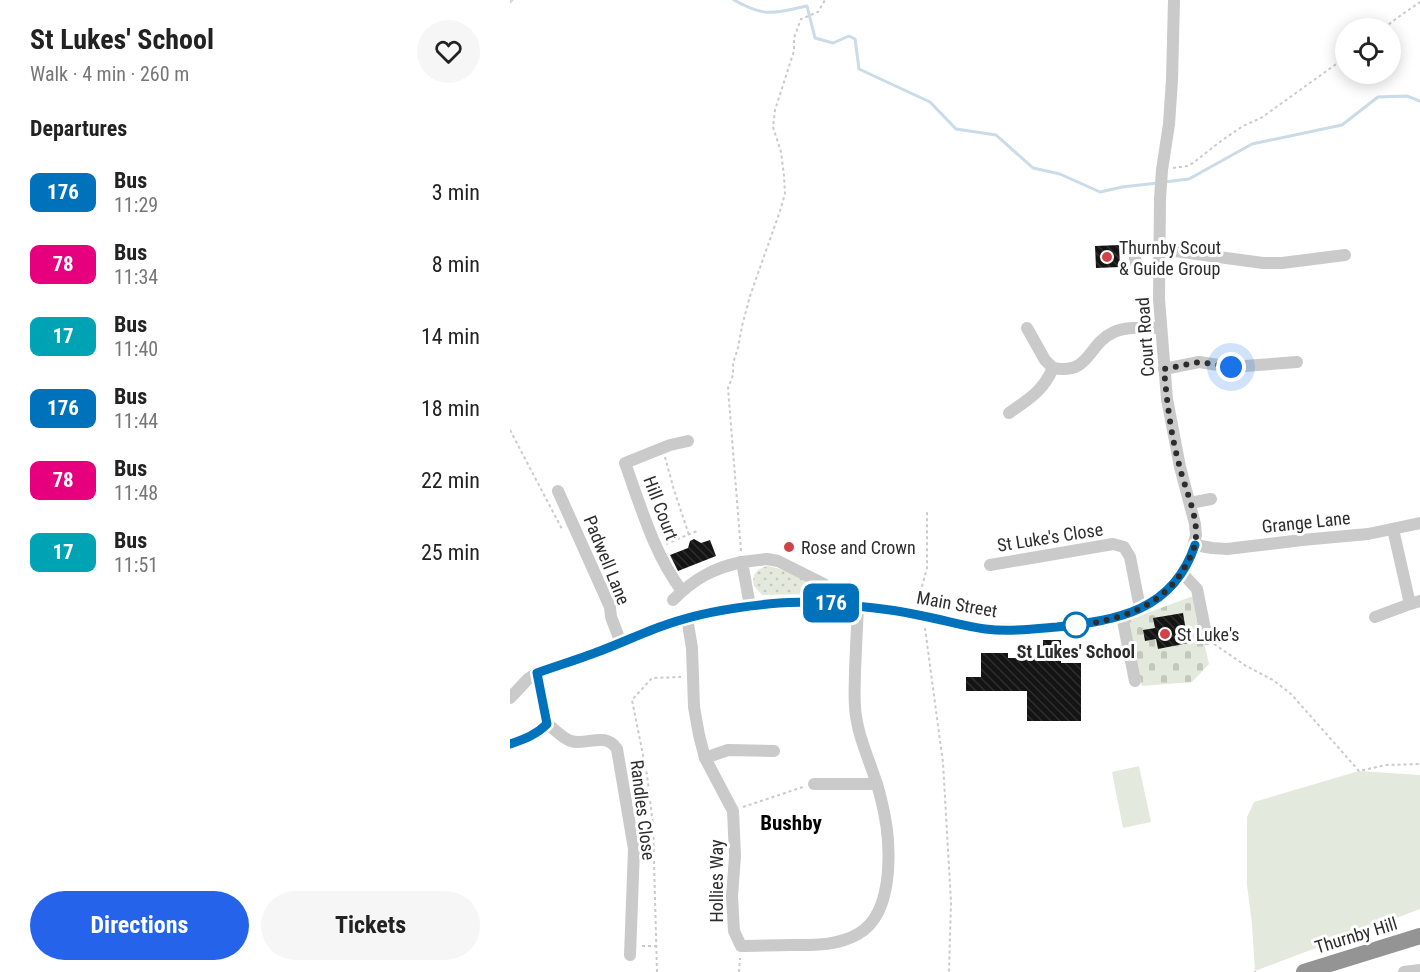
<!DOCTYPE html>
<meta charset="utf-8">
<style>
body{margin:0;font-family:"Roboto Condensed",sans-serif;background:#f6f6f6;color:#222;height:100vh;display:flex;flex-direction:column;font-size:22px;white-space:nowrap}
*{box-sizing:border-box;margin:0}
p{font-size:20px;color:#767676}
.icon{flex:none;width:33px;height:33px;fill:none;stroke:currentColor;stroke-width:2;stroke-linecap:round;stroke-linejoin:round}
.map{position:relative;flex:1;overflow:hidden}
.details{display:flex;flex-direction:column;background:#fff;width:510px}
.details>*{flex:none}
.badge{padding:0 12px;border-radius:9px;font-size:21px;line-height:39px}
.tools{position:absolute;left:825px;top:18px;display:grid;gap:12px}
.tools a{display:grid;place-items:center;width:66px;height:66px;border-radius:50%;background:#fff;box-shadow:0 3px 15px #0003;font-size:30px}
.you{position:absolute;width:30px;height:30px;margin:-15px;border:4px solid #fff;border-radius:50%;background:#1a73e8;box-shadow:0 0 0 9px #1a73e833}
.map>.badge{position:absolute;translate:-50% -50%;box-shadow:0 0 0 3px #fff}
h2{padding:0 30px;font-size:22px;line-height:54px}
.round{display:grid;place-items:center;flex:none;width:63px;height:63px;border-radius:32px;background:#f6f6f6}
.head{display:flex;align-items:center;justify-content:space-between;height:102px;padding:0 30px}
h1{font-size:28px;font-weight:700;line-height:45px}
.button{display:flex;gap:12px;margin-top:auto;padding:12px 30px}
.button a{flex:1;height:69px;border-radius:36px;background:#2563eb;color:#fff;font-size:24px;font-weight:700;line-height:69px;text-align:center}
.button a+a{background:#f6f6f6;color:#222}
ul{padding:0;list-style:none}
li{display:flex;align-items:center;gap:18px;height:72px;padding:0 30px}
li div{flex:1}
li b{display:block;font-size:22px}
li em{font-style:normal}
li .badge{min-width:66px;font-weight:700;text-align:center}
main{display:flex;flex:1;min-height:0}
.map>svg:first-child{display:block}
.grass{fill:url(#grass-dots)}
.cemetery{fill:url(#cemetery-stones)}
.park{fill:#e3e9dc}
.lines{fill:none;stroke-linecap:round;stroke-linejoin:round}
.stream{stroke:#cbdbe7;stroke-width:3}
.building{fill:url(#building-back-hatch)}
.path{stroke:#cacaca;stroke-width:2;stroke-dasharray:3 3;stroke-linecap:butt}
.minor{stroke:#cacaca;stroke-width:12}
.highway{stroke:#949494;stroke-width:16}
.line-casing{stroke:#fff;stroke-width:14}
.line{stroke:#0072bc;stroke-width:9}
.walk{stroke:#2d2d2d;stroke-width:6;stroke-dasharray:0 10.8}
.poi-dot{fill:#d04348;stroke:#fff;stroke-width:2}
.stop-dot{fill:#fff;stroke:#0072bc;stroke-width:3}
.labels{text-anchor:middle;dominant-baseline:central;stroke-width:6;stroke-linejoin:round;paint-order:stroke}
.poi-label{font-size:18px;fill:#2d2d2d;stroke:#fff;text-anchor:start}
.street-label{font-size:18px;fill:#2d2d2d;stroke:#fff}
.stop-label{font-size:18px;font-weight:bold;fill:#2d2d2d;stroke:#fff}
.quarter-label{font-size:21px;font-weight:bold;fill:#000;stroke:#fff}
</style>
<main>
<section class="details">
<div class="head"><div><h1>St Lukes' School</h1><p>Walk · 4 min · 260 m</p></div><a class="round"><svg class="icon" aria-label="heart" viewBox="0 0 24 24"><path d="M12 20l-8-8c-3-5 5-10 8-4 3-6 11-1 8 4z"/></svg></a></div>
<h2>Departures</h2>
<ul>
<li><span class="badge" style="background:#0072bc;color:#fff">176</span><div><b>Bus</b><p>11:29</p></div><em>3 min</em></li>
<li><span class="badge" style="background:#e6007e;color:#fff">78</span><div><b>Bus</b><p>11:34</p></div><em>8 min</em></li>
<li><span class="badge" style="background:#00a3b4;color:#fff">17</span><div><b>Bus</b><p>11:40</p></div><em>14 min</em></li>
<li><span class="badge" style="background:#0072bc;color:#fff">176</span><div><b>Bus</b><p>11:44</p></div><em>18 min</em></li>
<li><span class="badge" style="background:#e6007e;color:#fff">78</span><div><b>Bus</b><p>11:48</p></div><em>22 min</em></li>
<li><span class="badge" style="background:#00a3b4;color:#fff">17</span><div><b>Bus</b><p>11:51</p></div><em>25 min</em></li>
</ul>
<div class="button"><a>Directions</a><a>Tickets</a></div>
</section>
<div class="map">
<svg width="910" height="972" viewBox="0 0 910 972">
<defs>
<pattern id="grass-dots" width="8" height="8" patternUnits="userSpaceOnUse" patternTransform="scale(1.5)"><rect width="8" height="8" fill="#e3e9dc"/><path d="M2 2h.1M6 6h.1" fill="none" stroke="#c3c8bd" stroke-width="1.8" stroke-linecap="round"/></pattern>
<pattern id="cemetery-stones" width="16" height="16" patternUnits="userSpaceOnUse" patternTransform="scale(1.5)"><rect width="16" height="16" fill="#e3e9dc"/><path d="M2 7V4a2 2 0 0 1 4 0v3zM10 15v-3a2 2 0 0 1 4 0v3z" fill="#c3c8bd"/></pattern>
<pattern id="building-back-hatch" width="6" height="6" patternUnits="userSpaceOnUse" patternTransform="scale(1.5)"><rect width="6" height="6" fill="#141414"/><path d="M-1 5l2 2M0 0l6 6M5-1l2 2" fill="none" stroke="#2e2e2e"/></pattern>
</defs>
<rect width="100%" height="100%" fill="#fff"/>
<path class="grass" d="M258,566l16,4 46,23v3l-19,-2 -49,1 -8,-9c-3,-11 3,-18 14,-20z"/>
<path class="cemetery" d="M683,596l16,68 -17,18 -50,4 -16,-65z"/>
<g class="park">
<path d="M629,766l12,56 -28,6 -11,-56z"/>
<path d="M849,771l61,4v134l-165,62 -3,-47 -5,-39v-68l7,-15z"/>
</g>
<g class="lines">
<g class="stream">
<path d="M224,0c32,18 39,13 73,6l8,32 18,5 16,-7 6,3 4,30 71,33 26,27 40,6 37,33 27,6 40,18 22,-5 36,-4"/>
<path d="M0,2l2,-2"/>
<path d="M654,182l25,-3 63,-35 90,-19 36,-28 29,-1 13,5"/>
</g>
</g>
<g class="building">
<path d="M609,245l1,22 -24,1 -1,-22z"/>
<path d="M184,539l7,4 9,-3 6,16 -38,15 -8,-16 18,-7 2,-7z"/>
<path d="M673,613l5,30 -30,6 -2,-10 -11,2 -2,-11 12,-2 -2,-10z"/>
<path d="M533,640h18v23h20v58h-54v-30h-61v-14h15v-24h27v5h35z"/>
</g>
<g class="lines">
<g class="path">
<path d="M874,28l13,-10 23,-16"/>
<path d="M663,168l14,-2 6,-3 28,-22 22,-15 18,-8 85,-61"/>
<path d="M0,430l53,101"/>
<path d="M155,457l9,33 15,45"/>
<path d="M156,544l31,-13"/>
<path d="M231,551l-13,-163 5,-13v-12l5,-15 4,-22 8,-30 30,-85 5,-17 -1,-18 -3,-24 -8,-25 2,-17 19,-59v-13l7,-19 17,-7 7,-12"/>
<path d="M325,588l11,6"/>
<path d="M407,604l10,-36v-56"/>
<path d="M415,628l18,135 8,139 -2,70"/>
<path d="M704,644l32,22 27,14 18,14 68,77 27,-6 34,-1"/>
<path d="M233,807l60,-20"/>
<path d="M132,946h15"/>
<path d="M745,971v1"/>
<path d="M147,972l-4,-147 -6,-50 -15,-75 20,-22 29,-1"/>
<path d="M229,972l1,-14"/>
</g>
<g class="minor">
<path d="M650,249l103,14h19l63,-8"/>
<path d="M625,258l2,9 2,2 20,1"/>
<path d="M517,328l18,32 8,8"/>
<path d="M654,369l35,-7 32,5 66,-5"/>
<path d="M499,413c20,-14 34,-22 44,-45 38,7 34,-24 61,-36 14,-6 32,-4 47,-4"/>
<path d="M48,491l52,116 1,10 10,26"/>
<path d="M680,503l21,-4"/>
<path d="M883,529l17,75 10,-3"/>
<path d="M685,545l17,3 15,1 75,-9 66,-6 52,-11"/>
<path d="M480,565l123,-21 11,3 6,10 10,51"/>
<path d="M672,573l15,16 10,50"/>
<path d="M172,591c-28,-37 -41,-84 -57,-128l45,-18 18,-4"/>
<path d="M163,600c21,-21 40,-32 69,-38"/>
<path d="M240,606l-8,-44 25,-3 11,2 46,23"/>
<path d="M612,616l13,65"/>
<path d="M865,617l35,-13"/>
<path d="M177,618l5,30 2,59 5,28 6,23 28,53 2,45 -3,40 2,35 7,15c16,0 33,-1 50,-1 23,0 46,1 67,-11 39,-22 33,-97 23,-135 -7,-31 -24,-60 -26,-92 -1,-12 0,-25 0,-37 1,-21 2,-43 3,-64"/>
<path d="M27,673l10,51"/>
<path d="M0,698l18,-19 9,-6 67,-23 64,-27 50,-12 32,-5 32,-3 52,1 50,5 30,5 72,15 46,1 68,-8 22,-6 32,-15 20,-18 8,-10 9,-17 5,-21 -1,-11 -15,-57 -13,-68 -8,-100 1,-100 2,-29 7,-46 3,-44 2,-80"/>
<path d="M37,724c8,5 16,15 24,17 16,5 34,-10 46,8l17,100 -4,106"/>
<path d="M0,744c14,-5 26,-9 37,-20"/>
<path d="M195,758l23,-8 46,1"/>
<path d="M304,784h63"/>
<path d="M894,972l16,-2"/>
</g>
<path class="highway" d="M794,972l116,-36"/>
</g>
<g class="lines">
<defs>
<path id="line" d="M0,744c14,-5 26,-9 37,-20l-10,-51c22,-8 46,-15 68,-24 21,-8 42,-18 63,-25 34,-12 75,-18 111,-21 26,-2 52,0 77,3 22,2 45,5 67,10 21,4 41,10 62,13 24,3 49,0 72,-2 61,-7 116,-16 138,-82"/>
</defs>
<use href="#line" class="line-casing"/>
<use href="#line" class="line"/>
<path class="walk" d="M566,625l-6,1c45,-5 93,-17 116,-61 5,-9 10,-19 10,-30 1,-21 -11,-46 -16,-67 -9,-32 -13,-65 -16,-99l35,-7 32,5"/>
</g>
<g class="poi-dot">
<circle cx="597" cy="257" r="6"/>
<circle cx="279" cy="547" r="6"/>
<circle cx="655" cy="634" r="6"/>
</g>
<circle class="stop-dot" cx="566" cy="625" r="12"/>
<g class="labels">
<g class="poi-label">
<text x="609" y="247">Thurnby Scout<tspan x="609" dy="21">&amp; Guide Group</tspan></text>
<text x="291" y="547">Rose and Crown</text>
<text x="667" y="634">St Luke's</text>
</g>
<g class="street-label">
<text transform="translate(635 337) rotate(-94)">Court Road</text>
<text transform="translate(151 508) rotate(69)">Hill Court</text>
<text transform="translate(796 522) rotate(-6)">Grange Lane</text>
<text transform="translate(540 537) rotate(-9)">St Luke's Close</text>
<text transform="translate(97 560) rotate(68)">Padwell Lane</text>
<text transform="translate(447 604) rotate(10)">Main Street</text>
<text transform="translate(133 810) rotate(83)">Randles Close</text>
<text transform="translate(206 881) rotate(-90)">Hollies Way</text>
<text transform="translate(846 935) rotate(-17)">Thurnby Hill</text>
</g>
<g class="stop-label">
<text x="566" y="651">St Lukes' School</text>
</g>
<g class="quarter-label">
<text x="281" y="823">Bushby</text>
</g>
</g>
</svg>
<div class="tools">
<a><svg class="icon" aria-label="locate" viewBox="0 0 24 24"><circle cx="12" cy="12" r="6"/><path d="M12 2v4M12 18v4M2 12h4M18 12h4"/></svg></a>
</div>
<div class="you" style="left:721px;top:367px"></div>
<b class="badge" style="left:321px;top:603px;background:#0072bc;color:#fff">176</b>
</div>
</main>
